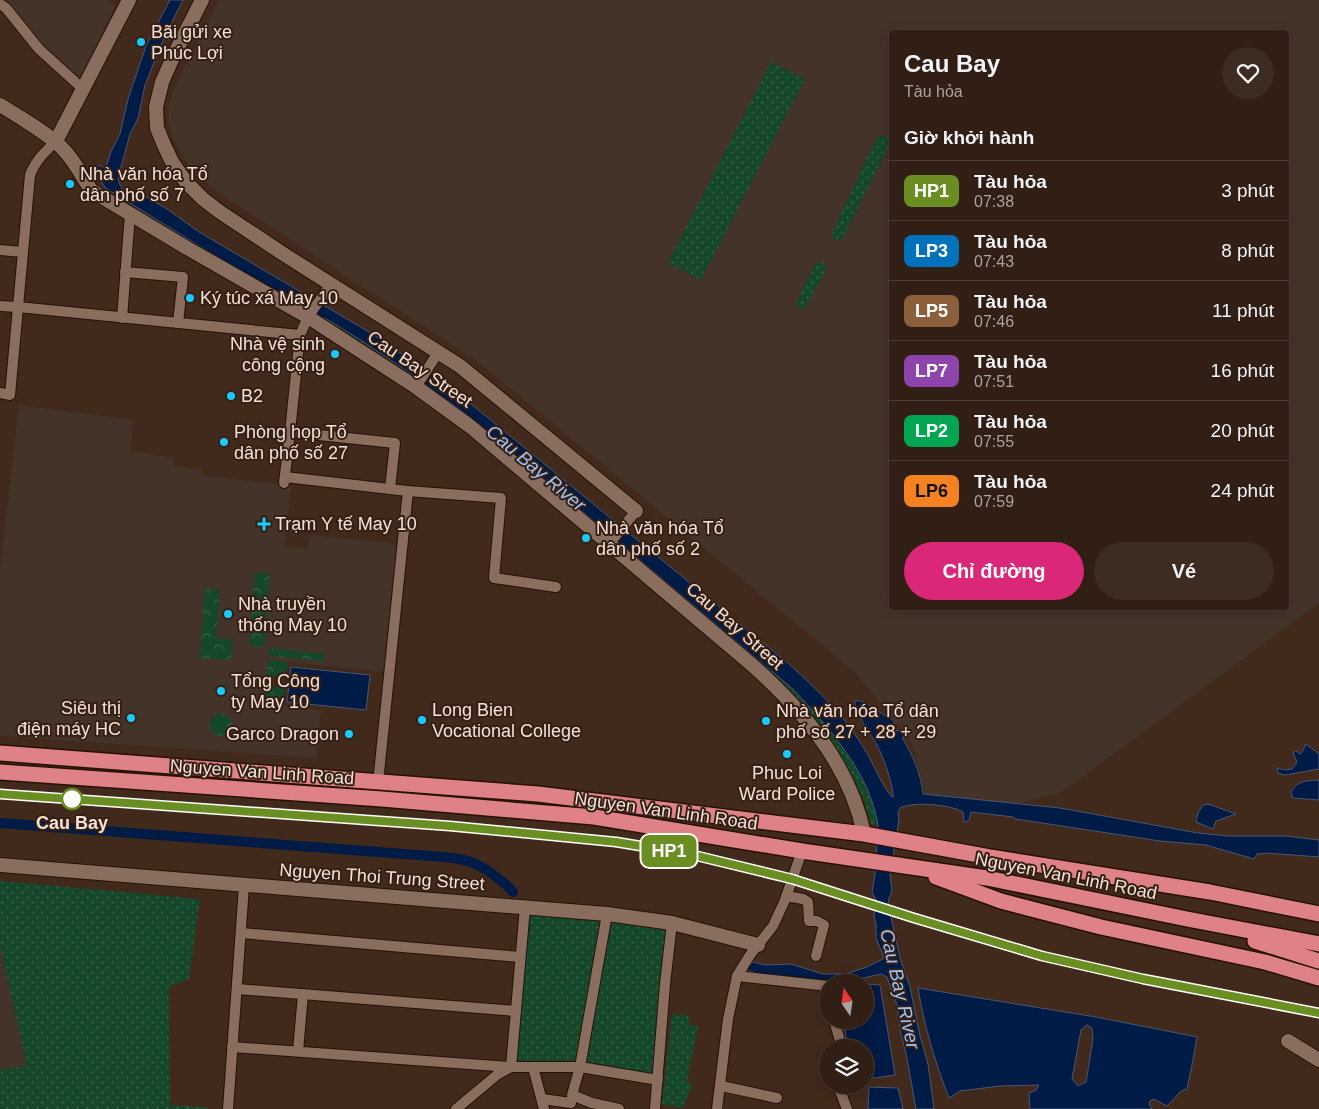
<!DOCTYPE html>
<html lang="vi">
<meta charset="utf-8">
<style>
body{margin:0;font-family:Helvetica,sans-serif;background:#3d2c22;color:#f1f3f6;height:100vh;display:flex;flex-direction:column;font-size:19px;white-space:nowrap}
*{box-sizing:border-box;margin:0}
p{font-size:16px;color:#a8a2a0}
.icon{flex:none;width:28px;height:28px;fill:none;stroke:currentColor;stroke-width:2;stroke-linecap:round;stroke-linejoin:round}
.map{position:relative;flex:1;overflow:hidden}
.side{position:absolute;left:889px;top:30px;width:400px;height:580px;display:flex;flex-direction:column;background:#311f15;border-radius:5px;box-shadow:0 2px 12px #0003,0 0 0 1px #4c3d34}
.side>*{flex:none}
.badge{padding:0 10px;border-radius:8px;font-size:18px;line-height:32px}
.needle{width:32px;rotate:347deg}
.controls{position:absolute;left:819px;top:974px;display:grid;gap:10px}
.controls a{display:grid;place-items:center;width:55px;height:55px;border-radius:50%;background:#311f15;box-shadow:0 2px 12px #0003,0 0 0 1px #4c3d34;font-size:25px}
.map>.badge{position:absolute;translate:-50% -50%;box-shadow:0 0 0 2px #fff}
h2{padding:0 15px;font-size:19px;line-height:45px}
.round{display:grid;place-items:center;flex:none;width:52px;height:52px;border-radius:26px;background:#3d2c22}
.headline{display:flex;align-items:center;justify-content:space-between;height:85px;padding:0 15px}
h1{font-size:24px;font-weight:700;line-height:38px}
.action{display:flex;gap:10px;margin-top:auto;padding:10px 15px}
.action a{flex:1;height:58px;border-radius:30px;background:#db2777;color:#fff;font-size:20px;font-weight:700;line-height:58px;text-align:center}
.action a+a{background:#3d2c22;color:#f1f3f6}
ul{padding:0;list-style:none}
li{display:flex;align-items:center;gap:15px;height:60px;padding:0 15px;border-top:1px solid #4c3d34}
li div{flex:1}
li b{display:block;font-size:19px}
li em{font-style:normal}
li .badge{min-width:55px;font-weight:700;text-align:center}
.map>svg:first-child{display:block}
.industrial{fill:#443329;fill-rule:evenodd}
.green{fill:url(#green-dots)}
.forest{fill:url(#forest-crowns)}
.water{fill:#001b45;stroke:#495772;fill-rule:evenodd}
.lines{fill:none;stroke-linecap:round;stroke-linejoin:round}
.canal{stroke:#001b45;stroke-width:10}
.street-casing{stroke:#271105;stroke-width:12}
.secondary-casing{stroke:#271105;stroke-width:16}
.highway-casing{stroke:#271105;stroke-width:18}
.street{stroke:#896d5e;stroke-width:10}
.secondary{stroke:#896d5e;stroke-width:14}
.highway{stroke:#df8287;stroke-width:15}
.rail-casing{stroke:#cfbdb4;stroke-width:5}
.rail{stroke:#361f13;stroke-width:3;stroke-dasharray:9;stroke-linecap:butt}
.line-casing{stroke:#fff;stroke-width:11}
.line{stroke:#6b8e23;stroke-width:8}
.poi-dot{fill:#1acafc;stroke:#361f13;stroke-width:2}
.stop-dot{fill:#fff;stroke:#6b8e23;stroke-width:2.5}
.labels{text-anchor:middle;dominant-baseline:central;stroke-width:4;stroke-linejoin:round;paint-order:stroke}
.poi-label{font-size:18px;fill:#f3e2da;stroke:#361f13;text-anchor:start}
.street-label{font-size:18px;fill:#f3e2da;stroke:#361f13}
.stop-label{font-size:18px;font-weight:bold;fill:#f3e2da;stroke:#361f13}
.water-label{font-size:19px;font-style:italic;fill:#9cc2f5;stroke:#361f13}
</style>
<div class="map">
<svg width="1319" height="1109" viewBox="0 0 1319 1109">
<defs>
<pattern id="green-dots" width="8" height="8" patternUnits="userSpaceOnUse" patternTransform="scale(1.25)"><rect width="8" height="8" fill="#15482a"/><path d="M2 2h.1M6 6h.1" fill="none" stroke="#386248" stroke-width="1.8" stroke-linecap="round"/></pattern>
<pattern id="forest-crowns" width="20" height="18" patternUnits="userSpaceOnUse" patternTransform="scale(1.25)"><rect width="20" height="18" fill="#15482a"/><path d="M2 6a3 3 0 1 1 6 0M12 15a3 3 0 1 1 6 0" fill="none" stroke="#386248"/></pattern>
</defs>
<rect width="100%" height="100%" fill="#41291c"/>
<g class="industrial">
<path d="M0,0h106l10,6 -38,75 -57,-56z"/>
<path d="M219,0h1100v603l-257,189 -45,12 -91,-9 -14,-52 -56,-70 -379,-312 -260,-169 -20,-17 -13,-16 -10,-18 -5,-15 -1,-19 6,-18 9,-19zM891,32h395v576h-395z"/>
<path d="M19,405l114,15 -2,31 43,7v8l29,3 -1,7 89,9 -7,61 24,3 2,-14 90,9 -15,128 -117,-12 -4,44 57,6 -5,48 -316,-22v-166z"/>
<path d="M0,946l27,119 -27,5z"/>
</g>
<g class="green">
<path d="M771,62l34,17 -104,201 -33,-17z"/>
<path d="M881,136h5c3,3 4,6 3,10l-46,91c-3,4 -5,5 -10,2l-1,-6 44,-94z"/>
<path d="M821,262l3,1 2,7 -20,36 -1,2 -4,1 -5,-6 20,-40z"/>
<path d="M318,318h7l37,23 46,31 53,38 61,50 272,230c35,38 76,83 84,135l-7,-1 -6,-21 -13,-28 -19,-30 -217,-198z"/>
<path d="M0,881l200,18 -11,80 -20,8 1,118 37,2v2h-207v-39l27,-5 -27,-119z"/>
<path d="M525,907l147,16 -14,157 -78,-13h-69z"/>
<path d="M672,1014l17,2v9l9,1 -11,55 5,4 -9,23 -21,-4z"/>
</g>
<g class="forest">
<path d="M255,573l15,1 -6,73 -15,-1z"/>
<path d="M205,589l15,1 -4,48 16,1 -1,21 -31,-2z"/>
<path d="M270,648l54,6v7l-55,-5z"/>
<path d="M268,660l20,2 -2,16 -19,-2z"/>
<path d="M266,686l19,2 -2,15 -19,-2z"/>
<circle cx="221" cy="725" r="11"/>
</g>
<g class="water">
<path d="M170,0h13l-18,35 -20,50 -7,33 -8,16 -12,44 2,7 3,5 25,8 19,11 32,23 175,103 75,51 340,278c26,24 52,48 71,78 12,17 18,37 31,54l2,1v-4c-3,-16 -8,-32 -16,-48 -6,-11 -23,-32 -22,-44 10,-2 17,7 26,12 5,4 10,4 14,10l-4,2 -4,6 3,2 10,-3 4,4 -1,3v2c10,17 18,35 20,55l137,14 138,25 30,3h58l33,4v17l-53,-4 -9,1 -3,5 -48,-14 -46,-4 -144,-22 -3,-2 -42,-5 -2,8 -3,2 -2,-1 -1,-9c-14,-8 -47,-10 -62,-5l-3,5 1,7 -9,56 2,16 -3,7 -1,6 12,54 10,29 10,49 8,28 6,45h-18l-9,-51 -6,-24 -4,-29 -10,-28 -6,-3 -35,8h-18l-68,-8 -14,-4 7,-8 12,3 26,-1 32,10h23l21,-7 16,-8v-4l-7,-17v-14l-2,-8 2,-16 -4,-8 3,-17 3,-50c-8,-52 -49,-97 -84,-135l-272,-230 -61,-50 -53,-38 -46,-31 -37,-23h-7l-60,-36 -151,-93 -3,-3 -5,-9 -4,-2 -1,-4 5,-6 3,2h4l5,-15 9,-18 8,-35 18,-53z"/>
<path d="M291,667l79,8 -4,35 -79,-8z"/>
<path d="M1306,744l13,10v15l-34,6 -7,-2 -1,-5 9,2 6,-1 5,-7 -4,-9 3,-2 4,3 2,-2z"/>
<path d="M1319,780v20l-26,-2 -2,-6c7,-12 15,-11 28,-12z"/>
<path d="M1208,804l28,10 -20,7 -3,8 -17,-7 2,-9 5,-8z"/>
<path d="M865,984l15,1 15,90 -27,4 -3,-3v-28l-18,-1 -3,-27h21z"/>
<path d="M918,988l178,29 101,20 -5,28 -5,24 -6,2 -14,15 -13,-7 -4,2 -1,3 3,5h-122l-1,-16 7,-3 3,-5 -40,1 -39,5 -11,7c-14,-36 -25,-73 -31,-110zM1087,1025l5,3 1,11 -7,43 -8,4 -6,-7 9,-49z"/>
<path d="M869,1087l29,1 5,21h-35z"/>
</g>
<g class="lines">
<path class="canal" d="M0,823l444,34c8,1 18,2 27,5 12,4 34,20 42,30"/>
<defs>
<g id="street">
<path d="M0,4l6,4 33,41 44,40"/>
<path d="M0,250l23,2 -5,55 282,28 -10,97 105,11 -5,46 18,2 -30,292"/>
<path d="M23,252l7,-77c5,-14 15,-23 26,-34"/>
<path d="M125,272l58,5 -5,46"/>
<path d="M0,306l18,1 -8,88 -10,-2"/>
<path d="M122,318l8,-104"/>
<path d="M300,335l8,-18 23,-33"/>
<path d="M416,387l23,-36"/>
<path d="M285,477l105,12"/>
<path d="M284,483l6,-51"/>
<path d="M408,491l93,7 -7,80 62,9"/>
<path d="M609,544l27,-33"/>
<path d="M786,896l17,3 5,3 1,19h8l7,4 -8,31"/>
<path d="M607,914l-27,153 78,13"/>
<path d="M241,933l279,24"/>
<path d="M737,976l91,10"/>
<path d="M237,989l279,22"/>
<path d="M834,1020l8,28"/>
<path d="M232,1047l279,20 14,-160"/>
<path d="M298,1051l5,-57"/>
<path d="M533,1067l11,42"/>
<path d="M839,1085v3l8,21"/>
<path d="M721,1086l56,12"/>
<path d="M542,1099l29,4"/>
<path d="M228,1109l16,-223"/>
<path d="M456,1109l42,-35 13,-7h69l-8,28 20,8 27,6"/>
<path d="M655,1109l10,-125 7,-61"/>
<path d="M717,1109l11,-90 9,-43 13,-21 23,-29 12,-26 17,-49"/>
</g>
<g id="secondary">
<path d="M202,0l-28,55 -12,27 -6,25 1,21 7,17 8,17 14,20 17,17 17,13 68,45 172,109 176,145"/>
<path d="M0,105c19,12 48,28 63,44 12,12 19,28 29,42l95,57 121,69 108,70 55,40 280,237c52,46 99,101 113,170"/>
<path d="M56,141l73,-141"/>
<path d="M0,865l607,49 65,9 86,22"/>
<path d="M1288,1041l31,19"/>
</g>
<g id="highway">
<path d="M0,753l538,41 326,40 126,23 220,35 109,22"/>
<path d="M0,772l382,27 212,18 208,34 185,27 200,41 132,25"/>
<path d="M936,877l65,24 100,26 164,35 54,16"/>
<path d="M1255,941l64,20"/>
</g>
</defs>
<use href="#street" class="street-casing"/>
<use href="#secondary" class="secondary-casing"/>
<use href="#highway" class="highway-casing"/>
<use href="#street" class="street"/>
<use href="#secondary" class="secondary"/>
<use href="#highway" class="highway"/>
<defs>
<path id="rail" d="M0,794l449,32 167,16 73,12 103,25 122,39 128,38 101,23 176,34"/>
</defs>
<use href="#rail" class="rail-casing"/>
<use href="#rail" class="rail"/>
</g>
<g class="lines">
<defs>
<path id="line" d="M0,794l450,32 166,16 73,12 103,25 122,39 128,38 101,23 176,34"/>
</defs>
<use href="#line" class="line-casing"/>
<use href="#line" class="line"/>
</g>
<g class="poi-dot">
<circle cx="141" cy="42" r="5"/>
<circle cx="70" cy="184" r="5"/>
<circle cx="190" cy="298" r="5"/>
<circle cx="335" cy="354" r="5"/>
<circle cx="231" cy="396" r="5"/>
<circle cx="224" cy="442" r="5"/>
<path d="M261.5 516.5h5v5h5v5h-5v5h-5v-5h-5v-5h5z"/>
<circle cx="586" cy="538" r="5"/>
<circle cx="228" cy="614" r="5"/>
<circle cx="221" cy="691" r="5"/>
<circle cx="131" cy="718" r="5"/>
<circle cx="422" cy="720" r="5"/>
<circle cx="766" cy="721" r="5"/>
<circle cx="349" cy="734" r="5"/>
<circle cx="787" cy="754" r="5"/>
</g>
<circle class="stop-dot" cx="72" cy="799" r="10"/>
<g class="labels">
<g class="poi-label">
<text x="151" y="32">Bãi gửi xe<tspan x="151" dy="21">Phúc Lợi</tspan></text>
<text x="80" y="174">Nhà văn hóa Tổ<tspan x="80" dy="21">dân phố số 7</tspan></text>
<text x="200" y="298">Ký túc xá May 10</text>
<text x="325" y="344" text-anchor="end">Nhà vệ sinh<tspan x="325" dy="21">công cộng</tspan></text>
<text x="241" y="396">B2</text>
<text x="234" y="432">Phòng họp Tổ<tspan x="234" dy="21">dân phố số 27</tspan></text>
<text x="275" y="524">Trạm Y tế May 10</text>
<text x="596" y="528">Nhà văn hóa Tổ<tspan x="596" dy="21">dân phố số 2</tspan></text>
<text x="238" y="604">Nhà truyền<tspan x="238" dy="21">thống May 10</tspan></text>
<text x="231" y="681">Tổng Công<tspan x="231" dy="21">ty May 10</tspan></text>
<text x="121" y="708" text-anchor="end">Siêu thị<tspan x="121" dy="21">điện máy HC</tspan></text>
<text x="432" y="710">Long Bien<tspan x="432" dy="21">Vocational College</tspan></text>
<text x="776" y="711">Nhà văn hóa Tổ dân<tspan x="776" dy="21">phố số 27 + 28 + 29</tspan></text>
<text x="339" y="734" text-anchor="end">Garco Dragon</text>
<text x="787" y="773" text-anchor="middle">Phuc Loi<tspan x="787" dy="21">Ward Police</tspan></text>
</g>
<g class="street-label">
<text transform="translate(420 369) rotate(34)">Cau Bay Street</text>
<text transform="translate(735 626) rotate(41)">Cau Bay Street</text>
<text transform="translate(262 772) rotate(4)">Nguyen Van Linh Road</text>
<text transform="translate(666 811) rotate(8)">Nguyen Van Linh Road</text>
<text transform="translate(1066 876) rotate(11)">Nguyen Van Linh Road</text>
<text transform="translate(382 877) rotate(4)">Nguyen Thoi Trung Street</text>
</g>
<g class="stop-label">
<text x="72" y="823">Cau Bay</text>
</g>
<g class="water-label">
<text transform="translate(536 468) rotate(40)">Cau Bay River</text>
<text transform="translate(900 989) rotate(77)">Cau Bay River</text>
</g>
</g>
</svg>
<div class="controls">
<a><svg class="needle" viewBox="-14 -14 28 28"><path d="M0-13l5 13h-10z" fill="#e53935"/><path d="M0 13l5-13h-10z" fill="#a8a2a0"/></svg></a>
<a><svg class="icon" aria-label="layers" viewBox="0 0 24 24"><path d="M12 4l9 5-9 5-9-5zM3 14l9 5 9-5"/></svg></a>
</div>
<b class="badge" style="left:669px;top:851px;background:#6b8e23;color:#fff">HP1</b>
<section class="side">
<div class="headline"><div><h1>Cau Bay</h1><p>Tàu hỏa</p></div><a class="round"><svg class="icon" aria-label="heart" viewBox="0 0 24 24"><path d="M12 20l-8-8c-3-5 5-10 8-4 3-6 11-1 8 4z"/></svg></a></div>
<h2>Giờ khởi hành</h2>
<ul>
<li><span class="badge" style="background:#6b8e23;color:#fff">HP1</span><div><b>Tàu hỏa</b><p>07:38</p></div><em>3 phút</em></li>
<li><span class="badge" style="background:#0072bc;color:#fff">LP3</span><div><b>Tàu hỏa</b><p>07:43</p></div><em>8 phút</em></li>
<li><span class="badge" style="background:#8b5e3c;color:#fff">LP5</span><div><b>Tàu hỏa</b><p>07:46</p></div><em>11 phút</em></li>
<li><span class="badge" style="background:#8e44ad;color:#fff">LP7</span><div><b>Tàu hỏa</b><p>07:51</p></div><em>16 phút</em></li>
<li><span class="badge" style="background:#00a651;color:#fff">LP2</span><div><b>Tàu hỏa</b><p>07:55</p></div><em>20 phút</em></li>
<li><span class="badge" style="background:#f58220;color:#111">LP6</span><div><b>Tàu hỏa</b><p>07:59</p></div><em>24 phút</em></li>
</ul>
<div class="action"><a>Chỉ đường</a><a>Vé</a></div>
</section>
</div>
